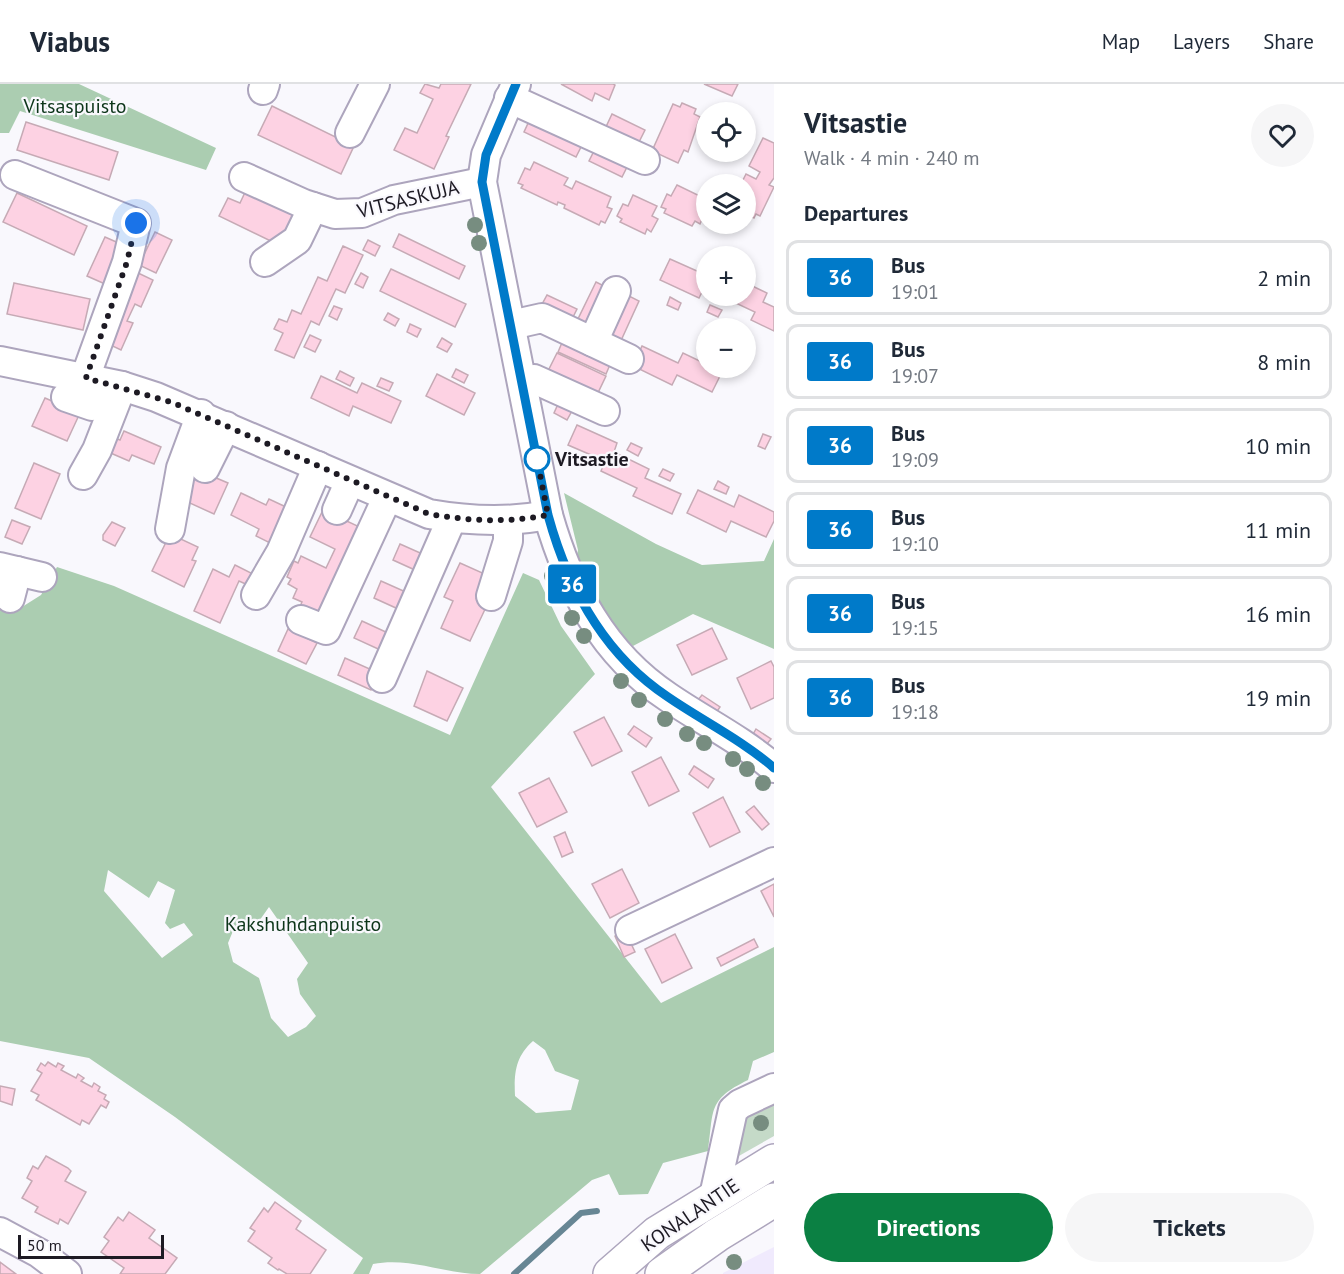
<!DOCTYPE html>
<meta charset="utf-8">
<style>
body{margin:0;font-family:"PT Sans",sans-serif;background:#f6f6f7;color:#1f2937;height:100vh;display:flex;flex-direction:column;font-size:22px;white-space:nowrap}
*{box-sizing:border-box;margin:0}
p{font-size:20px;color:#747a83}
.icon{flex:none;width:33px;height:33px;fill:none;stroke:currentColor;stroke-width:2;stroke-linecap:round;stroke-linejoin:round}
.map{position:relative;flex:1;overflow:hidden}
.drawer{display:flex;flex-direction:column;background:#fff;width:570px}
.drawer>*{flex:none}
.badge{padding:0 12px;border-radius:4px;font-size:21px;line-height:39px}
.buttons{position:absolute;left:696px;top:18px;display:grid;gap:12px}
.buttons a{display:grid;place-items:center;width:60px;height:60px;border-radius:50%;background:#fff;box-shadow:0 3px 9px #0003;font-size:30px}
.scale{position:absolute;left:18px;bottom:15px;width:146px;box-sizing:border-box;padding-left:6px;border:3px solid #1d1a23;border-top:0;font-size:16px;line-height:21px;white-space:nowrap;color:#1d1a23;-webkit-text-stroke:4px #f9f8fd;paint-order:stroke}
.you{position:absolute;width:30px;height:30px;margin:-15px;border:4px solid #fff;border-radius:50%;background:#1a73e8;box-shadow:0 0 0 9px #1a73e833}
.map>.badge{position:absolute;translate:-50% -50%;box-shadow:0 0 0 3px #fff}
h2{padding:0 30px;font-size:22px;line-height:54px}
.round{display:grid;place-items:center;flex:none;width:63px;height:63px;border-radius:32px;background:#f6f6f7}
.overview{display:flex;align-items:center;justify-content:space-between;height:102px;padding:0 30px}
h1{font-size:28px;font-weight:700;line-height:45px}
.button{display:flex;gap:12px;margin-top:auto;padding:12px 30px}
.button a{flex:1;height:69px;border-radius:36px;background:#0b8043;color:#fff;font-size:24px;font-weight:700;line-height:69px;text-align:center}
.button a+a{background:#f6f6f7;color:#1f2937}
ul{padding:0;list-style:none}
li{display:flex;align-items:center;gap:18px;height:75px;margin:0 12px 9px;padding:0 18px;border:3px solid #e0e1e3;border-radius:12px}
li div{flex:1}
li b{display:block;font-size:22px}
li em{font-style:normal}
li .badge{min-width:66px;font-weight:700;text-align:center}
header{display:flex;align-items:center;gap:36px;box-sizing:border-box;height:84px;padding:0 30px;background:#fff;border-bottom:2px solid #e0e1e3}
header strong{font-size:28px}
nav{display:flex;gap:33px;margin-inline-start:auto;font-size:21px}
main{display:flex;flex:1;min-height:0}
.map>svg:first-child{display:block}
.built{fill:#f0eafd}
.green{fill:#c5dac8}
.forest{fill:#abcdb1;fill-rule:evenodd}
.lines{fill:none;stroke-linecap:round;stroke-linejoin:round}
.stream{stroke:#678694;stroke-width:6}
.building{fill:#fdd2e3;stroke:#c6aab5;stroke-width:1.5}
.minor-casing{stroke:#ada5bd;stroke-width:32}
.major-casing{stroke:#ada5bd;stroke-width:36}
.minor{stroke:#fff;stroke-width:28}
.major{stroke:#fff;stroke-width:33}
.tree{fill:#778d80}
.line-casing{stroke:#fff;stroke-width:14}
.line{stroke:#007ac9;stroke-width:9}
.walk{stroke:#1d1a23;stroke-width:6;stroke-dasharray:0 10.8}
.stop-dot{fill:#fff;stroke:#007ac9;stroke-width:3}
.labels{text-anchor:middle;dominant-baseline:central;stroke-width:4.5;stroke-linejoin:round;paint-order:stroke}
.park-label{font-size:20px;fill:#0c3519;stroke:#f9f8fd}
.street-label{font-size:20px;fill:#1d1a23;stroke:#f9f8fd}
.stop-label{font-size:20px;font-weight:bold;fill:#1d1a23;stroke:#f9f8fd;text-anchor:start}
</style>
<header>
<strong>Viabus</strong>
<nav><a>Map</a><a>Layers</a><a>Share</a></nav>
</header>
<main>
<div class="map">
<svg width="774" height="1190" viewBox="0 0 774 1190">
<rect width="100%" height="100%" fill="#f9f8fd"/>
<path class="built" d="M774,1163v27h-51v-1z"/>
<path class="green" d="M774,1015v37l-44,25 10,-44z"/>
<g class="forest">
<path d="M0,0h79l137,64 -10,22 -186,-59 -11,22h-9z"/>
<path d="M564,409l92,51 46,21 62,-4 10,-22v110l-81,-35 -60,32 -26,-23 -32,-57 3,-16z"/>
<path d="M57,483l57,19 336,149 73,-162 16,7 22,46 34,48 -104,113 170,216 113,-56v105l-21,9 -5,19c-41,20 -34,30 -40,71l-45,12 -15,31 -29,1 -10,-21 -17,6 -112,94c-36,0 -69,-17 -107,-10l-4,10h-16l10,-16 -188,-141 -86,-59 -89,-17v-442l22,8 19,-12zM108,786l41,28 9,-17 17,9 -10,33 5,6 14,-6 9,12 -31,23 -58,-67zM269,823l39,56 -11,16 3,15 16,22 -10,11 -18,10 -17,-19 -12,-40 -26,-16 -5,-19 5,-12 24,-7zM533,957l12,9 10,21 24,9 -8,30 -35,3 -21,-17c-1,-22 0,-39 18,-55z"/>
</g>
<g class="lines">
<path class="stream" d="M514,1190l67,-61 16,-2"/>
</g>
<g class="building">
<path d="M425,0l14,4 2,-4h30l-25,52 3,1 -15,32 -40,-19 11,-22 12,5 16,-34 -13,-6z"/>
<path d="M561,0h52l2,1 -6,15 -14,-7 -3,8z"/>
<path d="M704,0h34l-6,12z"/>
<path d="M682,19l14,6 -2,5 6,3 -12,35 -4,-2 -6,13 -26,-12 21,-47 7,3z"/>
<path d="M272,22l82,40 -13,28 -83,-39z"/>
<path d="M612,30l33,16 -7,14 -33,-15z"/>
<path d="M531,33l53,24 -8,16 -52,-25z"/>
<path d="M26,38l92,30 -9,28 -92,-30z"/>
<path d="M763,54l11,5v35l-5,7 5,2 -14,29 -4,-2 -2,4 -8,-4v-30h-5l5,-10 10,5 4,-7 -11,-6z"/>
<path d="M596,63l33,16 -7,14 -33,-16z"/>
<path d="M534,78l34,16 -4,7 8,4 4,-8 35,16 -4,10 5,2 -7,14 -4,-2 -2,4 -35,-17 1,-3 -7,-3 -1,3 -36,-17 2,-3 -5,-2 7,-15 5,2z"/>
<path d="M677,101l29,14 -5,10 4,3 -5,12 -5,-3 -3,5 -28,-13 2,-4 -5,-2 6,-13 4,2z"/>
<path d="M248,102l50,24 -17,36 -62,-30 9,-18 12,5z"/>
<path d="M17,109l70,33 -13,29 -71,-33z"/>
<path d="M633,111l24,11 -5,10 6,3 -7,13 -4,-3 -2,5 -25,-12 2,-3 -5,-3 6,-12 5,2z"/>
<path d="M155,148l17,8 -16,33 -17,-8z"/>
<path d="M399,150l66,32 -6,13 -66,-32z"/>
<path d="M105,153l18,8 -18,39 -18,-8z"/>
<path d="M368,156l12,6 -5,10 -12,-6z"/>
<path d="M343,162l20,9 -18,38 -9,-4 -17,36 -8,-4 -17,37 -19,-8 8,-17 -9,-4 5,-10 8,3 5,-12 9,4 17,-37 9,4z"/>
<path d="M670,175l36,16v14l-2,-1 -5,10 -39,-18z"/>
<path d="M391,185l75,35 -11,23 -75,-36z"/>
<path d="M136,188l17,8 -12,27 -6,-3 -8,17 6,2 -12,27 -17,-8z"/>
<path d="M361,189l7,4 -5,11 -8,-4z"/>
<path d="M596,198l14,7 -21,43 -14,-7z"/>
<path d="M14,199l76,16 -7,31 -76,-16z"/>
<path d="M746,199l21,10 -4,9 11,5v24l-23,-11 4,-8 -34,-16h25z"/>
<path d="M625,210l14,7 -20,44 -14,-7z"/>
<path d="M547,211l30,14 -7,14 -30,-15z"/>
<path d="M670,213l11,6 -3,7 -11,-5z"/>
<path d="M710,221l12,5 -4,7 -11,-5z"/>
<path d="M334,222l8,3 -5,11 -8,-4z"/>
<path d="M388,229l11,6 -4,7 -11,-6z"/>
<path d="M410,240l11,5 -4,8 -10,-5z"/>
<path d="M310,251l11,5 -6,12 -11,-5z"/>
<path d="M442,254l10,6 -5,8 -10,-5z"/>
<path d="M564,254l48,22 -6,14 -48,-22z"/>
<path d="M642,262l36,17 5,-10 23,11v4l16,4 -10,20 -35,-17 -5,10 -39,-19z"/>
<path d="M557,269l49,23 -11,23 -49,-24z"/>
<path d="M456,285l12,6 -4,8 -12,-6z"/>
<path d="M340,287l14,7 -4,8 -14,-7z"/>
<path d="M437,290l38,19 -11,22 -38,-19z"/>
<path d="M321,292l36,17 5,-10 39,18 -10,22 -38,-17 -4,10 -38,-18z"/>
<path d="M381,294l12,5 -4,8 -12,-5z"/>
<path d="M45,314l35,15 -13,28 -35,-15z"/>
<path d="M559,318l14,7 -6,11 -13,-7z"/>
<path d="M577,341l40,18 -3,9 35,17 -4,9 36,16 -9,20 -39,-18 4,-8 -36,-17 4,-10 -37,-16z"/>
<path d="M124,347l37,16 -7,17 -22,-9 -3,6 -23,-10 6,-14 8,3z"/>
<path d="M763,350l8,3 -6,12 -7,-3z"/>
<path d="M631,359l11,5 -4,8 -11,-6z"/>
<path d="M34,379l26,11 -19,45 -26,-11z"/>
<path d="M195,385l33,14 -14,31 -33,-15z"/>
<path d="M663,385l11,5 -4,7 -11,-5z"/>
<path d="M718,397l11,6 -3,7 -12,-5z"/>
<path d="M698,406l36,17 5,-12 35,17v9l-8,16 -35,-16 -5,11 -39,-19z"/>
<path d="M241,409l25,12 3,-6 17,8 -8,40 -22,-11 3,-7 -28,-14z"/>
<path d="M323,426l41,19 -35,76 -6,-3 -8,16 -17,-7 4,-9 -9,-4 4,-9 -9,-5 3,-5 -4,-2 7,-16 4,2 3,-7 25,12 9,-19 -25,-12z"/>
<path d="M12,436l18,7 -8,17 -17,-7z"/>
<path d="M112,438l13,6 -10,18 -12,-6v-5z"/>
<path d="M170,450l28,13 -6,13 4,1 -12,26 -32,-16z"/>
<path d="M400,460l27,12 -1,19 -33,-15z"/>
<path d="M460,479l27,12 -11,23 12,5 -18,38 -29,-13 12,-27 -9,-4z"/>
<path d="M235,481l20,10 -5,11 -11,-5 -19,42 -26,-12 19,-42 16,8z"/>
<path d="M381,497l27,12 -1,20 -33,-15z"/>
<path d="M362,537l26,12 -1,20 -33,-15z"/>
<path d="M712,544l15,31 -35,16 -15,-30z"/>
<path d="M288,545l29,14 -11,21 -28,-13z"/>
<path d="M345,574l27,12 2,12 -3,8 -33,-15z"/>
<path d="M771,577l3,6v31l-23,11 -14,-31z"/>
<path d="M427,587l36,17 -16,33 -33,-15z"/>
<path d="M702,611l18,12 -4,6 -19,-12z"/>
<path d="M604,633l18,34 -30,15 -18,-34z"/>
<path d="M634,642l18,12 -6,9 -18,-13z"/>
<path d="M756,645l15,10 -5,6 -14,-9z"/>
<path d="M661,673l18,34 -30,15 -17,-34z"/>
<path d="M694,682l20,13 -6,9 -19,-14z"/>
<path d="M549,694l18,34 -30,15 -18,-34z"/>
<path d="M723,713l17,35 -30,15 -17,-34z"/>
<path d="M754,722l15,18 -7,6 -16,-18z"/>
<path d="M565,748l8,20 -11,5 -8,-20z"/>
<path d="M622,785l17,34 -29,15 -18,-34z"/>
<path d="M774,800v33l-13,-26z"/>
<path d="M625,847l10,21 -11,5 -9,-21z"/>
<path d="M675,850l17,34 -30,15 -17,-34z"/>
<path d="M754,855l4,8 -37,19 -4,-8z"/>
<path d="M48,978l8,5 2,-4 6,3 -3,4 15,8 2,-4 6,4 -3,3 11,6 2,-4 6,4 -2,4 8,4 -2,4 5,3 -3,6 -5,-3 -12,19 -7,-4 -2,5 -44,-25 3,-5 -8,-4 11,-18 -5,-3 4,-7 4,3z"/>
<path d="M0,1002l15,3 -3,16 -12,-4z"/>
<path d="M46,1072l22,12 3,3 -6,10 21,11 -18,32 -8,-5 -2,5 -23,-12 3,-5 -16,-9 10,-17 -5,-3 6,-12 5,3z"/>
<path d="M275,1118l26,19 -5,8 30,21 -16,24h-23l-8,-5 -1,1 -10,-7 4,-5 -24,-17 7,-10 -5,-3 14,-20 4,4z"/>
<path d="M129,1128l26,18 -6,8 28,20 -12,16h-45l4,-6 -23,-16 8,-11 -5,-4 14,-20 5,4z"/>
<path d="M0,1178l16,12h-16z"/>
</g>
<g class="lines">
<defs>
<g id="minor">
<path d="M516,0l-30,71 -4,27 66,333c21,73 55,139 120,182 35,24 74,43 106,71"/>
<path d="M263,6l2,-6"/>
<path d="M509,14l136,62"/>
<path d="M350,49l25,-49"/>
<path d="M15,91l121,48 -9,39 -42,116"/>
<path d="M244,93l60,27 31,10 27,-1 32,-13 88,-18"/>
<path d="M265,178l32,-22 16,-33"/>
<path d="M511,241l31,-7 87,41"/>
<path d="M593,258l23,-51"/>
<path d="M0,277l122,25 34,11 273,117c40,7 78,9 119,1"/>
<path d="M534,295l71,32"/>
<path d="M66,313l26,9 11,-23"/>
<path d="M205,384l21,-42"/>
<path d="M83,391l14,-25 25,-64"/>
<path d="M337,426l13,-29"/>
<path d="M170,445l11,-61 20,-54"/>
<path d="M0,483l42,10"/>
<path d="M256,511l25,-43 37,-86"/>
<path d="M491,512l17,-55v-21"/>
<path d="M10,514l7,-27"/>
<path d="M301,536l25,10 61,-132"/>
<path d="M382,594l70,-160"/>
<path d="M630,846l144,-68"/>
<path d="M714,1112l19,-86 7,-6 34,-16"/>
<path d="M0,1148l39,21 28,21"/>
</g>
<g id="major">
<path d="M610,1190l47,-41 117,-72"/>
<path d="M662,1190l55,-39 57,-35"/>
</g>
</defs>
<use href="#minor" class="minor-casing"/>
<use href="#major" class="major-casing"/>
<use href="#minor" class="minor"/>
<use href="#major" class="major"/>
</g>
<g class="tree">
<circle cx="475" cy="141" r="8"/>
<circle cx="479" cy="159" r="8"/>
<circle cx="552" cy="492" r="8"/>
<circle cx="563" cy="514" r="8"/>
<circle cx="572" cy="534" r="8"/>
<circle cx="584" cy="552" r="8"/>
<circle cx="621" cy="597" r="8"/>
<circle cx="639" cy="616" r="8"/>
<circle cx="665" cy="635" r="8"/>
<circle cx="687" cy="650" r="8"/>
<circle cx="704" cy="659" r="8"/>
<circle cx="733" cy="675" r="8"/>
<circle cx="747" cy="685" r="8"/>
<circle cx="763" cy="699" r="8"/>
<circle cx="761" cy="1039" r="8"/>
<circle cx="734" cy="1178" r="8"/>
</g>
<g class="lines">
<defs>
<path id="line" d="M516,0l-30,71 -4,27 66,333c20,73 55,139 120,182 35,24 74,43 106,71"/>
</defs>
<use href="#line" class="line-casing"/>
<use href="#line" class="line"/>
<path class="walk" d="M136,139l-9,39 -41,116 85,24 258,112c40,7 78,9 119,1l-11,-56"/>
</g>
<circle class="stop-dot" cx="537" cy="375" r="12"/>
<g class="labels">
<g class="park-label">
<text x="75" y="22">Vitsaspuisto</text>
<text x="303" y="840">Kakshuhdanpuisto</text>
</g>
<g class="street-label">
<text transform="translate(408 115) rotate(-14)">VITSASKUJA</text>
<text transform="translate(690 1131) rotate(-34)">KONALANTIE</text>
</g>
<g class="stop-label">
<text x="555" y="375">Vitsastie</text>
</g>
</g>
</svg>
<div class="buttons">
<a><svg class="icon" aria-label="locate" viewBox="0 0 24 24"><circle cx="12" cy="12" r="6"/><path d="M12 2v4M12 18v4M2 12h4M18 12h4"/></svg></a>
<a><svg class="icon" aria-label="layers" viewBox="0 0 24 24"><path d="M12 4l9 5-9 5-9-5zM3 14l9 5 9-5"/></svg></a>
<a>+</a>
<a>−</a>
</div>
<div class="scale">50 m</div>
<div class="you" style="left:136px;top:139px"></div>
<b class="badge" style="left:572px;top:500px;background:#007ac9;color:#fff">36</b>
</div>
<section class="drawer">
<div class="overview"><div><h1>Vitsastie</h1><p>Walk · 4 min · 240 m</p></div><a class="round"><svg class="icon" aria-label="heart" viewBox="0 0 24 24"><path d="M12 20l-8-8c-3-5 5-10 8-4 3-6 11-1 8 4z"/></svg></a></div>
<h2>Departures</h2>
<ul>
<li><span class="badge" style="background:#007ac9;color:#fff">36</span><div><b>Bus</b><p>19:01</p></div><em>2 min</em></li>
<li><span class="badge" style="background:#007ac9;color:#fff">36</span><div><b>Bus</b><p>19:07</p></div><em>8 min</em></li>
<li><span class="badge" style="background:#007ac9;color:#fff">36</span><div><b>Bus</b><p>19:09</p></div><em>10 min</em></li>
<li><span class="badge" style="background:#007ac9;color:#fff">36</span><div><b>Bus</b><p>19:10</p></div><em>11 min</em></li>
<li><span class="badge" style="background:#007ac9;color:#fff">36</span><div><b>Bus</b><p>19:15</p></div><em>16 min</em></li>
<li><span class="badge" style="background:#007ac9;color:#fff">36</span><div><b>Bus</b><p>19:18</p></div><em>19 min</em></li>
</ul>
<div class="button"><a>Directions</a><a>Tickets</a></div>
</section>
</main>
